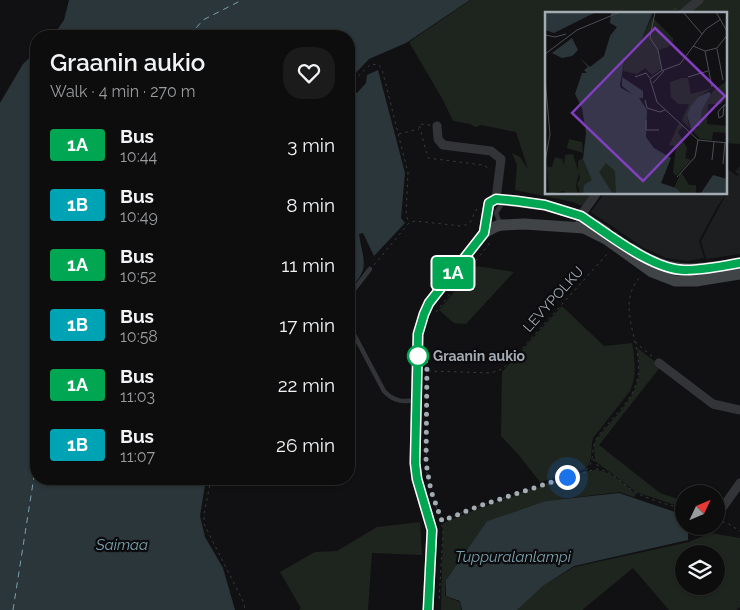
<!DOCTYPE html>
<meta charset="utf-8">
<style>
body{margin:0;font-family:Raleway,sans-serif;background:#1b1b1c;color:#f1f3f6;height:100vh;display:flex;flex-direction:column;font-size:19px;white-space:nowrap}
*{box-sizing:border-box;margin:0}
p{font-size:16px;color:#9a9c9e}
.icon{flex:none;width:28px;height:28px;fill:none;stroke:currentColor;stroke-width:2;stroke-linecap:round;stroke-linejoin:round}
.map{position:relative;flex:1;overflow:hidden}
.drawer{position:absolute;left:30px;top:30px;width:325px;height:455px;display:flex;flex-direction:column;background:#0d0d0e;border-radius:20px;box-shadow:0 1px 4px #0004,0 0 0 1px #2d2d2e}
.drawer>*{flex:none}
.badge{padding:0 10px;border-radius:4px;font-size:18px;line-height:32px}
.needle{width:32px;rotate:46deg}
.buttons{position:absolute;left:675px;top:485px;display:grid;gap:10px}
.buttons a{display:grid;place-items:center;width:50px;height:50px;border-radius:50%;background:#0d0d0e;box-shadow:0 1px 4px #0004,0 0 0 1px #2d2d2e;font-size:25px}
.you{position:absolute;width:25px;height:25px;margin:-12px;border:4px solid #fff;border-radius:50%;background:#1a73e8;box-shadow:0 0 0 8px #1a73e833}
.map>.badge{position:absolute;translate:-50% -50%;box-shadow:0 0 0 2px #fff}
.round{display:grid;place-items:center;flex:none;width:52px;height:52px;border-radius:20px;background:#1b1b1c}
.summary{display:flex;align-items:center;justify-content:space-between;height:85px;padding:0 20px}
h1{font-size:24px;font-weight:600;line-height:38px}
ul{padding:0;list-style:none}
li{display:flex;align-items:center;gap:15px;height:60px;padding:0 20px}
li div{flex:1}
li b{display:block;font-size:19px}
li em{font-style:normal}
li .badge{min-width:55px;font-weight:700;text-align:center}
.map>svg:first-child{display:block}
.built{fill:#1d1e1f}
.green{fill:#1e251e;fill-rule:evenodd}
.water{fill:#2b363a}
.lines{fill:none;stroke-linecap:round;stroke-linejoin:round}
.ferry{stroke:#7ba0ad;stroke-width:1;stroke-dasharray:6 5;stroke-linecap:butt}
.path{stroke:#383b3e;stroke-width:1;stroke-dasharray:2.5 4;stroke-linecap:butt}
.lane{stroke:#323437;stroke-width:4.5}
.street{stroke:#323437;stroke-width:9}
.secondary{stroke:#404447;stroke-width:11}
.line-casing{stroke:#fff;stroke-width:11}
.line{stroke:#00a651;stroke-width:8}
.walk{stroke:#a3abb3;stroke-width:5;stroke-dasharray:0 9}
.stop-dot{fill:#fff;stroke:#00a651;stroke-width:2.5}
.labels{text-anchor:middle;dominant-baseline:central;stroke-width:4.5;stroke-linejoin:round;paint-order:stroke}
.street-label{font-size:14px;fill:#a3abb3;stroke:#0c0c0e}
.stop-label{font-size:14px;font-weight:bold;fill:#a3abb3;stroke:#0c0c0e;text-anchor:start}
.water-label{font-size:15px;font-style:italic;fill:#7ba0ad;stroke:#0c0c0e}
.inset-river{fill:none;stroke:#2b363a;stroke-width:2.5}
.inset-road{fill:none;stroke:#4b4f53;stroke-width:1}
.view{fill:#813fbd;fill-opacity:0.15;stroke:#813fbd;stroke-width:2.5}
.inset-edge{fill:none;stroke:#a3abb3;stroke-width:2.5}
</style>
<div class="map">
<svg width="740" height="610" viewBox="0 0 740 610">
<rect width="100%" height="100%" fill="#111113"/>
<g class="built">
<path d="M740,166v88l-34,5 -5,-18 28,-52 -3,4v-25l11,8 2,-2 -4,-2z"/>
<path d="M604,194h122l-9,13 -18,34 5,17 -17,3 -21,-3 -22,-10 -53,-36z"/>
</g>
<g class="green">
<path d="M471,0h269v144l-14,-1v-129h-180v180h45l-9,12 -9,-4 -58,-12 2,-25 -5,-12 8,4 8,12 -12,-37 -35,-7 -6,2 -5,-3 -17,-3 -10,-21 -34,-58z"/>
<path d="M476,266l38,6 -48,52 -12,-1 -15,-13z"/>
<path d="M562,306l42,40 28,-3c3,18 5,32 -2,48l-37,47c-3,11 1,23 -8,31l-45,13 -22,-28 -17,-18 1,-64z"/>
<path d="M637,348l24,18 -62,79 61,48 24,8v7l-48,-16 -41,-31 -1,-15 2,-6c15,-20 39,-39 43,-65 1,-9 -1,-18 -2,-27z"/>
<path d="M595,470c17,1 29,14 41,24l-2,3 -15,-5 -73,9 -59,20 -41,59 -1,16 15,6 1,8h-20l2,-87 37,-15 106,-37z"/>
<path d="M420,522l2,33 -50,-2 -4,57h-69l2,-2 -21,-36 35,-20 22,-1 40,-24z"/>
<path d="M710,533l30,5v69l-4,3h-67l-36,-42 -51,42h-65l26,-24 31,-19 115,-25zM684,554h32v32h-32z"/>
</g>
<g class="water">
<path d="M69,0h401l-64,43 -37,16 -20,21v-44h-296l11,-16z"/>
<path d="M36,52v427h170l-6,37 5,21 18,31 12,42h-235v-507l23,-39z"/>
<path d="M378,70l27,103 -4,45 4,5 -31,33 -11,-23 -4,1c4,27 12,35 -10,55v-195l4,-4 4,3 9,-10 1,-8z"/>
<path d="M619,493l56,19 9,5v9h4v14l-114,26 -31,20 -26,24h-55l-2,-9 -14,-5v-16l41,-59 59,-20z"/>
</g>
<g class="lines">
<g class="ferry">
<path d="M189,36l14,-16 39,-20"/>
<path d="M13,610l23,-146"/>
</g>
<g class="path">
<path d="M669,14l7,-6"/>
<path d="M349,85l22,-21 8,1 3,4 26,104 -2,42 3,8"/>
<path d="M430,125l-11,-1 9,34 54,7 9,4"/>
<path d="M399,134l20,-5"/>
<path d="M615,232l13,9"/>
<path d="M374,265l35,-42 6,-2 46,5c14,-2 9,-9 16,-17"/>
<path d="M436,312l56,-72"/>
<path d="M635,342l18,15"/>
<path d="M428,371l63,2 11,-4 10,-9 97,-108"/>
<path d="M426,446l1,28 3,12"/>
<path d="M593,459l4,6 5,3"/>
<path d="M586,470c10,-10 4,-21 11,-32 12,-19 34,-34 40,-57 9,-34 -24,-74 3,-104"/>
<path d="M211,479l-7,35v10l40,79 1,7"/>
<path d="M434,500l7,21 2,10 -4,71"/>
<path d="M716,520l11,3 13,8"/>
<path d="M442,521l37,-15 116,-37c19,1 28,18 44,25 14,7 30,11 45,15"/>
</g>
<g class="lane">
<path d="M500,223l-4,-10 7,-11"/>
<path d="M349,296l21,-27"/>
<path d="M349,325l35,66c10,11 19,11 33,9"/>
</g>
<g class="street">
<path d="M682,14l17,-14"/>
<path d="M437,126l1,13 5,6 48,6 10,8 -5,40"/>
<path d="M580,221l4,-10 12,-17"/>
<path d="M659,363l54,41 27,6"/>
<path d="M720,511l20,-28"/>
</g>
<g class="secondary">
<path d="M484,233l5,-30 7,-4 49,6 36,11 25,16"/>
<path d="M632,249c39,27 64,21 108,14"/>
<path d="M428,610l4,-80 -15,-51 -2,-16 3,-129 6,-20 5,-11 55,-70 13,-7 5,-1 22,-1 60,4 22,11 46,33 23,9h21l44,-7"/>
</g>
</g>
<g class="lines">
<defs>
<path id="line" d="M428,610l4,-80 -15,-51 -2,-16 3,-129 6,-20 5,-11 55,-70 5,-30 7,-4 21,2 28,4 36,11c27,18 73,55 105,54 18,0 36,-4 54,-7"/>
</defs>
<use href="#line" class="line-casing"/>
<use href="#line" class="line"/>
<path class="walk" d="M418,356l9,6 -1,101 5,28 11,30 37,-15 88,-29"/>
</g>
<circle class="stop-dot" cx="418" cy="356" r="10"/>
<g class="labels">
<g class="street-label">
<text transform="translate(553 299) rotate(-48)">LEVYPOLKU</text>
</g>
<g class="stop-label">
<text x="433" y="356">Graanin aukio</text>
</g>
<g class="water-label">
<text x="122" y="545">Saimaa</text>
<text x="513" y="557">Tuppuralanlampi</text>
</g>
</g>
<g transform="translate(545 12)">
<rect width="182" height="182" fill="#111113"/>
<path d="M107,5l21,21v4l-5,5 -10,3 3,19 -9,6 -7,-7 -8,6 -14,-3 2,-15 16,-15zM137,66h6l3,16 21,-6 -14,9 -11,18 2,11 6,3 5,-3 2,-16 11,-19 14,-10 -3,20 -3,3h-13l-1,20 20,2v7l-14,-1 -1,8 -12,-1 -18,-19 7,-16h-11l-7,-7 -1,-15zM134,111l4,3 -5,6 9,16 -2,10 6,2 -15,16 -3,-4 3,-26 -7,-1zM24,127l13,3 1,11 -16,-5zM28,142l5,17v-10l5,-3 14,14 6,-9 6,-1 9,10 6,22h-45v-5l-2,-5 3,-6 -1,-5 -3,12 2,9h-13l-1,-3 -15,3 -2,-27h5l3,-10 7,2 2,6 1,-10zM136,160l8,13h7v9l-25,1z" fill="#1e251e"/>
<path d="M0,0h51l-42,21 -9,-3zM66,0h42l-12,29 -16,15 -5,29 1,3 11,6 -10,-8v-9l21,14v7h-4l8,12 -1,27 8,11 17,10 -10,25 15,5 6,6h-66l-1,-23 -9,-8 -7,9 14,22h-30l1,-9 8,-5 -9,-21 3,-26 -4,-25 -7,-14 7,-21h5l-3,-3 4,-3 -8,-9 10,9 14,-11 6,-20 7,-9 -7,-4zM27,26l6,12 -6,6 -10,2 -10,-5zM164,80l2,2 -9,16 -2,16 -9,2 -4,-13 4,-9 7,-9zM168,163l14,4v15h-33l7,-1z" fill="#2b363a"/>
<path class="inset-river" d="M81,0l2,8 -3,22 -24,38 -4,12 2,16 14,30 40,57"/>
<path class="inset-road" d="M110,0l-5,26 8,12 4,20M138,0l19,22M171,0l12,21M0,23l10,2 11,-3M148,34l12,5 12,-3 11,-14M172,37l6,31M160,39l7,36M0,42l32,-24 43,-18M90,65l11,-4 4,5M143,65l20,-6M0,67l5,55 -5,28M108,71l11,-12M100,88l2,8 13,4 5,-2M179,93l-1,11 -4,2 -1,-6 6,-7h4M101,108v10h13M153,128l-41,-38 -7,-23 11,-8 19,-7 26,-35 15,-10M153,128l30,3M167,148l2,-18M178,152l2,-21M132,165l18,-20 3,-17"/>
<path class="view" d="M110,16l70,68 -82,85 -71,-68z"/>
<rect width="182" height="182" class="inset-edge"/>
</g>
</svg>
<div class="buttons">
<a><svg class="needle" viewBox="-14 -14 28 28"><path d="M0-13l5 13h-10z" fill="#e53935"/><path d="M0 13l5-13h-10z" fill="#9a9c9e"/></svg></a>
<a><svg class="icon" aria-label="layers" viewBox="0 0 24 24"><path d="M12 4l9 5-9 5-9-5zM3 14l9 5 9-5"/></svg></a>
</div>
<div class="you" style="left:567px;top:477px"></div>
<b class="badge" style="left:453px;top:273px;background:#00a651;color:#fff">1A</b>
<section class="drawer">
<div class="summary"><div><h1>Graanin aukio</h1><p>Walk · 4 min · 270 m</p></div><a class="round"><svg class="icon" aria-label="heart" viewBox="0 0 24 24"><path d="M12 20l-8-8c-3-5 5-10 8-4 3-6 11-1 8 4z"/></svg></a></div>
<ul>
<li><span class="badge" style="background:#00a651;color:#fff">1A</span><div><b>Bus</b><p>10:44</p></div><em>3 min</em></li>
<li><span class="badge" style="background:#00a3b4;color:#fff">1B</span><div><b>Bus</b><p>10:49</p></div><em>8 min</em></li>
<li><span class="badge" style="background:#00a651;color:#fff">1A</span><div><b>Bus</b><p>10:52</p></div><em>11 min</em></li>
<li><span class="badge" style="background:#00a3b4;color:#fff">1B</span><div><b>Bus</b><p>10:58</p></div><em>17 min</em></li>
<li><span class="badge" style="background:#00a651;color:#fff">1A</span><div><b>Bus</b><p>11:03</p></div><em>22 min</em></li>
<li><span class="badge" style="background:#00a3b4;color:#fff">1B</span><div><b>Bus</b><p>11:07</p></div><em>26 min</em></li>
</ul>
</section>
</div>
